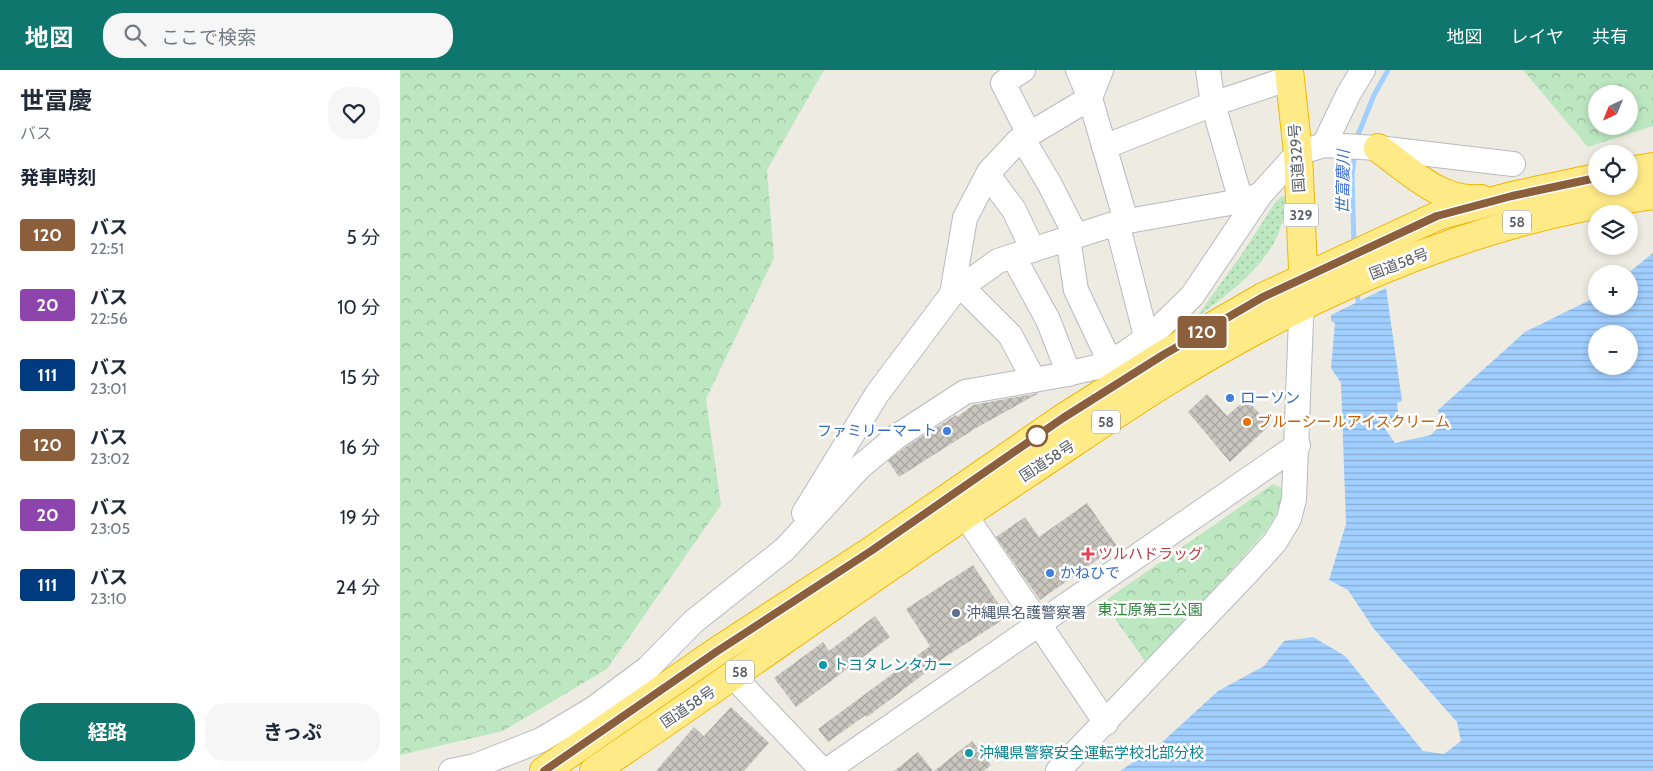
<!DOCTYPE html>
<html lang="ja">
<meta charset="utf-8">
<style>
body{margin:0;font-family:Cabin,"Noto Sans JP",sans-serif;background:#f6f6f7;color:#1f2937;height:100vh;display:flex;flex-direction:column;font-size:19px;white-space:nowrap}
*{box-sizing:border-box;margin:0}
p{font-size:16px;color:#747a83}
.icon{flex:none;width:28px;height:28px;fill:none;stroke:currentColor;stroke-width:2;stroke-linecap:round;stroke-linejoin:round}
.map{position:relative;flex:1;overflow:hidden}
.details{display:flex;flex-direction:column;background:#fff;width:400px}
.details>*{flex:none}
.badge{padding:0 10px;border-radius:4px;font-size:18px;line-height:32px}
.needle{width:32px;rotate:223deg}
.controls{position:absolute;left:1188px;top:15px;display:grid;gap:10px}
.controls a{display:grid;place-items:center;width:50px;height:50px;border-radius:50%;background:#fff;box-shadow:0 2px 8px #0003;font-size:25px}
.map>.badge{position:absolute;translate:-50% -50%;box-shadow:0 0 0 2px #fff}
h2{padding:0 20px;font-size:19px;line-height:45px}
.round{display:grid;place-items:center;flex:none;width:52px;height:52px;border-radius:20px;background:#f6f6f7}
.headline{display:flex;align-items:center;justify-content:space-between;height:85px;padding:0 20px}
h1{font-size:24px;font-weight:700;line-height:38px}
.cta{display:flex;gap:10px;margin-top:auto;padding:10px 20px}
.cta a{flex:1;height:58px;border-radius:20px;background:#0f766e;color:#fff;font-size:20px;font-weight:700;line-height:58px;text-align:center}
.cta a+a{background:#f6f6f7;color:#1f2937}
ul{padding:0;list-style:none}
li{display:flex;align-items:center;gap:15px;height:70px;padding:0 20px}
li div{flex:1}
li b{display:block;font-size:19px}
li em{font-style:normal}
li .badge{min-width:55px;font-weight:700;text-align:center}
header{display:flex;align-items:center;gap:30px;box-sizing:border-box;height:70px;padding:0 25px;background:#0f766e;color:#fff}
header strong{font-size:24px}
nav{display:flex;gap:28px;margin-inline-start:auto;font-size:18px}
.search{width:350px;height:45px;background:#f6f6f7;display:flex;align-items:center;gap:12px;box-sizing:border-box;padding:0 18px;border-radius:20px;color:#747a83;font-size:19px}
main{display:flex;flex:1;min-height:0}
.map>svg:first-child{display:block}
.grass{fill:url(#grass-dots)}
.forest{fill:url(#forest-crowns);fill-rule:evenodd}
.water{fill:url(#water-rules);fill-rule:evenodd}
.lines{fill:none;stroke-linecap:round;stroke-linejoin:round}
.stream{stroke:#a1cfff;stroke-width:5}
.building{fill:url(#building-cross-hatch)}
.minor-casing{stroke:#b7babf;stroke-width:26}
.highway-casing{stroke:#f0b700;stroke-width:30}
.minor{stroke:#fff;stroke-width:24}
.highway{stroke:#ffea88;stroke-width:28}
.line-casing{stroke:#fff;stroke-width:11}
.line{stroke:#8b5e3c;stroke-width:8}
.shop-dot{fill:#3f7fe0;stroke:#fff;stroke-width:2}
.food-dot{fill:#e8710a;stroke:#fff;stroke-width:2}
.stop-dot{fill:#fff;stroke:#8b5e3c;stroke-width:2.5}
.health-dot{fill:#e0444e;stroke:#fff;stroke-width:2}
.service-dot{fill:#5c6f8a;stroke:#fff;stroke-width:2}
.culture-dot{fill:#0f9aa8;stroke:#fff;stroke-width:2}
.labels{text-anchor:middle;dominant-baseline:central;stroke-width:5;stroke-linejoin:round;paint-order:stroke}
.shield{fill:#fff;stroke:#8c8e92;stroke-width:1}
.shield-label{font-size:14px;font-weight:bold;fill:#5a5e64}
.street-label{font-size:15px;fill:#5a5e64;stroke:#fff}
.shop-label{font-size:15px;fill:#366cbe;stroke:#fff;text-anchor:start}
.food-label{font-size:15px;fill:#c56008;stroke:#fff;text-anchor:start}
.health-label{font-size:15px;fill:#be3a42;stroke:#fff;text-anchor:start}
.park-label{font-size:15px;fill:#31843c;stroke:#fff}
.service-label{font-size:15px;fill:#4e5e75;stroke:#fff;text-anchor:start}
.culture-label{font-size:15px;fill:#0d838f;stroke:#fff;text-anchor:start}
.water-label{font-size:16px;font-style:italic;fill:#3d72be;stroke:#fff}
</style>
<header>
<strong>地図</strong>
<div class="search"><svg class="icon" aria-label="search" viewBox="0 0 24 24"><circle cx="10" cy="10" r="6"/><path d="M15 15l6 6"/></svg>ここで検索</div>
<nav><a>地図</a><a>レイヤ</a><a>共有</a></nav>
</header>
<main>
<section class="details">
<div class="headline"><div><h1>世冨慶</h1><p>バス</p></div><a class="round"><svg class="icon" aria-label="heart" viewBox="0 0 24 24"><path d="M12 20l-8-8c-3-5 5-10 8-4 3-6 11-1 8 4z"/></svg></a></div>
<h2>発車時刻</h2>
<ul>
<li><span class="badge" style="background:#8b5e3c;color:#fff">120</span><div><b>バス</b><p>22:51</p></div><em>5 分</em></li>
<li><span class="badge" style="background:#8e44ad;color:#fff">20</span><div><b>バス</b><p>22:56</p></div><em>10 分</em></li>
<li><span class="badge" style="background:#003b80;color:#fff">111</span><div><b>バス</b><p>23:01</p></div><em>15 分</em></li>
<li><span class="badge" style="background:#8b5e3c;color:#fff">120</span><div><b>バス</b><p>23:02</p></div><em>16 分</em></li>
<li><span class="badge" style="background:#8e44ad;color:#fff">20</span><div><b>バス</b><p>23:05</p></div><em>19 分</em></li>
<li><span class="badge" style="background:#003b80;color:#fff">111</span><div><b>バス</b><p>23:10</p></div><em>24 分</em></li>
</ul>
<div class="cta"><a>経路</a><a>きっぷ</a></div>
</section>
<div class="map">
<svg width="1253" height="701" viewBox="0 0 1253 701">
<defs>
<pattern id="grass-dots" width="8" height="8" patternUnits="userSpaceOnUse" patternTransform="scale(1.25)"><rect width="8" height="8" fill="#bde7c0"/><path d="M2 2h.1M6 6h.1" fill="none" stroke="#9dbea0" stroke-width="1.8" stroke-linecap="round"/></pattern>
<pattern id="forest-crowns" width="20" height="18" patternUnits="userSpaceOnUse" patternTransform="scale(1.25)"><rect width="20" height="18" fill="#bde7c0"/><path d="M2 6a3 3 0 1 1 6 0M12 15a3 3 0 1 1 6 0" fill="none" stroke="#9dbea0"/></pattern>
<pattern id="water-rules" width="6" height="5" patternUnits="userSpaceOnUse" patternTransform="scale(1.25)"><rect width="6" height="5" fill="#a1cfff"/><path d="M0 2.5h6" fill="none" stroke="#86abd2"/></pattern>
<pattern id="building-cross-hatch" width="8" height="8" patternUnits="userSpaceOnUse" patternTransform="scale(1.25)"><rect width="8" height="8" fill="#c9c6bf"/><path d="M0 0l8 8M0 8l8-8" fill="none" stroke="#a6a49f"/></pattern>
</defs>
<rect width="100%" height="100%" fill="#eeece2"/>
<path class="grass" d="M882,126l3,1c2,56 -49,91 -89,121l48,-67 30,-47z"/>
<g class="forest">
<path d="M0,0h424l-57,100 7,88 -68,141 15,106 -114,164 -104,62 -103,24z"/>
<path d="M1123,0h130v56l-65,21zM1196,24h33v32h-33z"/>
<path d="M873,414l9,4c1,17 -8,30 -16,43l-119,133 -44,-62z"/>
</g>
<path class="water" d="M1253,183v518h-533l39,-26 59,-54 46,-25 20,-25 29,-4 32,19 78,95 21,3 17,-13 -4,-19 -83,-93 -26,-39 -19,-10 17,-56 -5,-141 -10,-15 4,-45 -4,-2v-6l55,-27 16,113 -5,2 2,17 -15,7 11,16 36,-8 10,-11 -3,-14 87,-78 71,-35v9h33v-32h-2zM1196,264h33v32h-33z"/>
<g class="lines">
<g class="stream">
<path d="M956,70l18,-45 14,-25"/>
<path d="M954,175l-2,-71 3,-21"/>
<path d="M957,220l1,11"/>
</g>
</g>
<g class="building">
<path d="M639,323l-63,35 -77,49 -11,-16 16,-13 52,-33 1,2 16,-12z"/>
<path d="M807,324l20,22 19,-17 24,26 -40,37 -42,-50z"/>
<path d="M687,433l30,43 -77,54 -44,-63 29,-20 14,20z"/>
<path d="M573,495l34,52 -85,55 2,2 -57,43 -1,-2 -38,27 -10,-13 112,-83 -24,-37z"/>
<path d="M475,546l15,21 -94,70 -22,-29 49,-36 6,9z"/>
<path d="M331,637l38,36 -25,28h-88l38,-44 10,9z"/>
<path d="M572,671l19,24 -7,6h-50z"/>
<path d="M518,682l15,19h-39z"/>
</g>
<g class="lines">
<defs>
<g id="minor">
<path d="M623,0l-20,13 26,51"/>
<path d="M678,0l12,28 36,123"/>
<path d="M808,0l5,34 28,97"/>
<path d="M622,68l27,45 27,53"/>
<path d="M924,75l25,-52 14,-23"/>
<path d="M704,77l109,-43 77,-26"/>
<path d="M588,105l26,35 19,40"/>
<path d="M717,153l29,113"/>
<path d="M668,169l8,51 34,72"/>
<path d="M613,186l35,64 21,54"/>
<path d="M562,217l48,48 24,45"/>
<path d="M552,224l13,-76 24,-46 29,-31 72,-43 11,-28"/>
<path d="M404,443l73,-119 75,-100 46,-33 15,-5 104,-33 124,-22 19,-6"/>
<path d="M565,445l141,208"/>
<path d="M333,606l90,95"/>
<path d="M51,701l24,-5 66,-26 52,-31 55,-41 45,-46 92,-73 75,-82 36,-30 69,-45 97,-17 39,-9 26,-14 30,-22 35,-34 68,-101 38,-42 26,-8 54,3 135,16"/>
<path d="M426,701l472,-326"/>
<path d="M658,701l188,-197 29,-32 14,-23 5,-20 7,-180 3,-14"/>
</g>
<g id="highway">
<path d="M889,0l9,83 6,140"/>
<path d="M978,78c31,22 62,55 103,51"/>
<path d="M1229,101l24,-4"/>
<path d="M144,701l172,-119 155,-101 192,-133 100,-63 100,-58 174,-81 75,-20 84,-18"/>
<path d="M194,701c145,-98 287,-201 434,-298 47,-31 94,-64 143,-94 146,-90 311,-161 482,-184"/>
</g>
</defs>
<use href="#minor" class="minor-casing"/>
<use href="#highway" class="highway-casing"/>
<use href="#minor" class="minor"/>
<use href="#highway" class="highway"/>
</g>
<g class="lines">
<defs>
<path id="line" d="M144,701l172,-119 155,-101 192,-133 100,-63 100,-58 174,-81 75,-20 84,-18"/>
</defs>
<use href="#line" class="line-casing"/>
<use href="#line" class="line"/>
</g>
<g class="shop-dot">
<circle cx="830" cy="328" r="5"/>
<circle cx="547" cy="361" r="5"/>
<circle cx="650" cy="503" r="5"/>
</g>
<circle class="food-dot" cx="847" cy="352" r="5"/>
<circle class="stop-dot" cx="637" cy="366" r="10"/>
<path class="health-dot" d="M685.5 476.5h5v5h5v5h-5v5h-5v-5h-5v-5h5z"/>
<circle class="service-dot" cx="556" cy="543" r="5"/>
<g class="culture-dot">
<circle cx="423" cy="595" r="5"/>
<circle cx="569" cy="683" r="5"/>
</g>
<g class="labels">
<g class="shield">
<rect x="883.5" y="133.5" width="35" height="23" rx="4"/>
<rect x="1103" y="140.5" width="28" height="23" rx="4"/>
<rect x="692" y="340.5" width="28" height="23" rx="4"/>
<rect x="326" y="590.5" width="28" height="23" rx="4"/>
</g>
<g class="shield-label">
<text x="901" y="145">329</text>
<text x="1117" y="152">58</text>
<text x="706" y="352">58</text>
<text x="340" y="602">58</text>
</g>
<g class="street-label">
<text transform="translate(897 88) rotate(-94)">国道329号</text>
<text transform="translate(999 194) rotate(-21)">国道58号</text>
<text transform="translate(647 391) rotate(-33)">国道58号</text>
<text transform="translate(288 637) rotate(-34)">国道58号</text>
</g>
<g class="shop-label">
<text x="840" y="328">ローソン</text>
<text x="537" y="361" text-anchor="end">ファミリーマート</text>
<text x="660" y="503">かねひで</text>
</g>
<g class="food-label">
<text x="857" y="352">ブルーシールアイスクリーム</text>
</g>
<g class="health-label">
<text x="698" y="484">ツルハドラッグ</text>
</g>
<g class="park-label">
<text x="750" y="540">東江原第三公園</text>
</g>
<g class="service-label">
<text x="566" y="543">沖縄県名護警察署</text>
</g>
<g class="culture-label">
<text x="433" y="595">トヨタレンタカー</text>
<text x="579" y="683">沖縄県警察安全運転学校北部分校</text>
</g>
<g class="water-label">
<text transform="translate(943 112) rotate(-89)">世富慶川</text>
</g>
</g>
</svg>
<div class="controls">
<a><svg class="needle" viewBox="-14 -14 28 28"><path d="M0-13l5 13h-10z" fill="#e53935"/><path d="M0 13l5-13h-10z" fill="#747a83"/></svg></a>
<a><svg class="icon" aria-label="locate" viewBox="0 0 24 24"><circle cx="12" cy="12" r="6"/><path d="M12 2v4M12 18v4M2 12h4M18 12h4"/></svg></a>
<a><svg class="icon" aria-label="layers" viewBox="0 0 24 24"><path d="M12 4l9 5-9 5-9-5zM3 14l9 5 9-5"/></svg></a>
<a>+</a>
<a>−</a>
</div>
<b class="badge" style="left:802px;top:262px;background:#8b5e3c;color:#fff">120</b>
</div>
</main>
